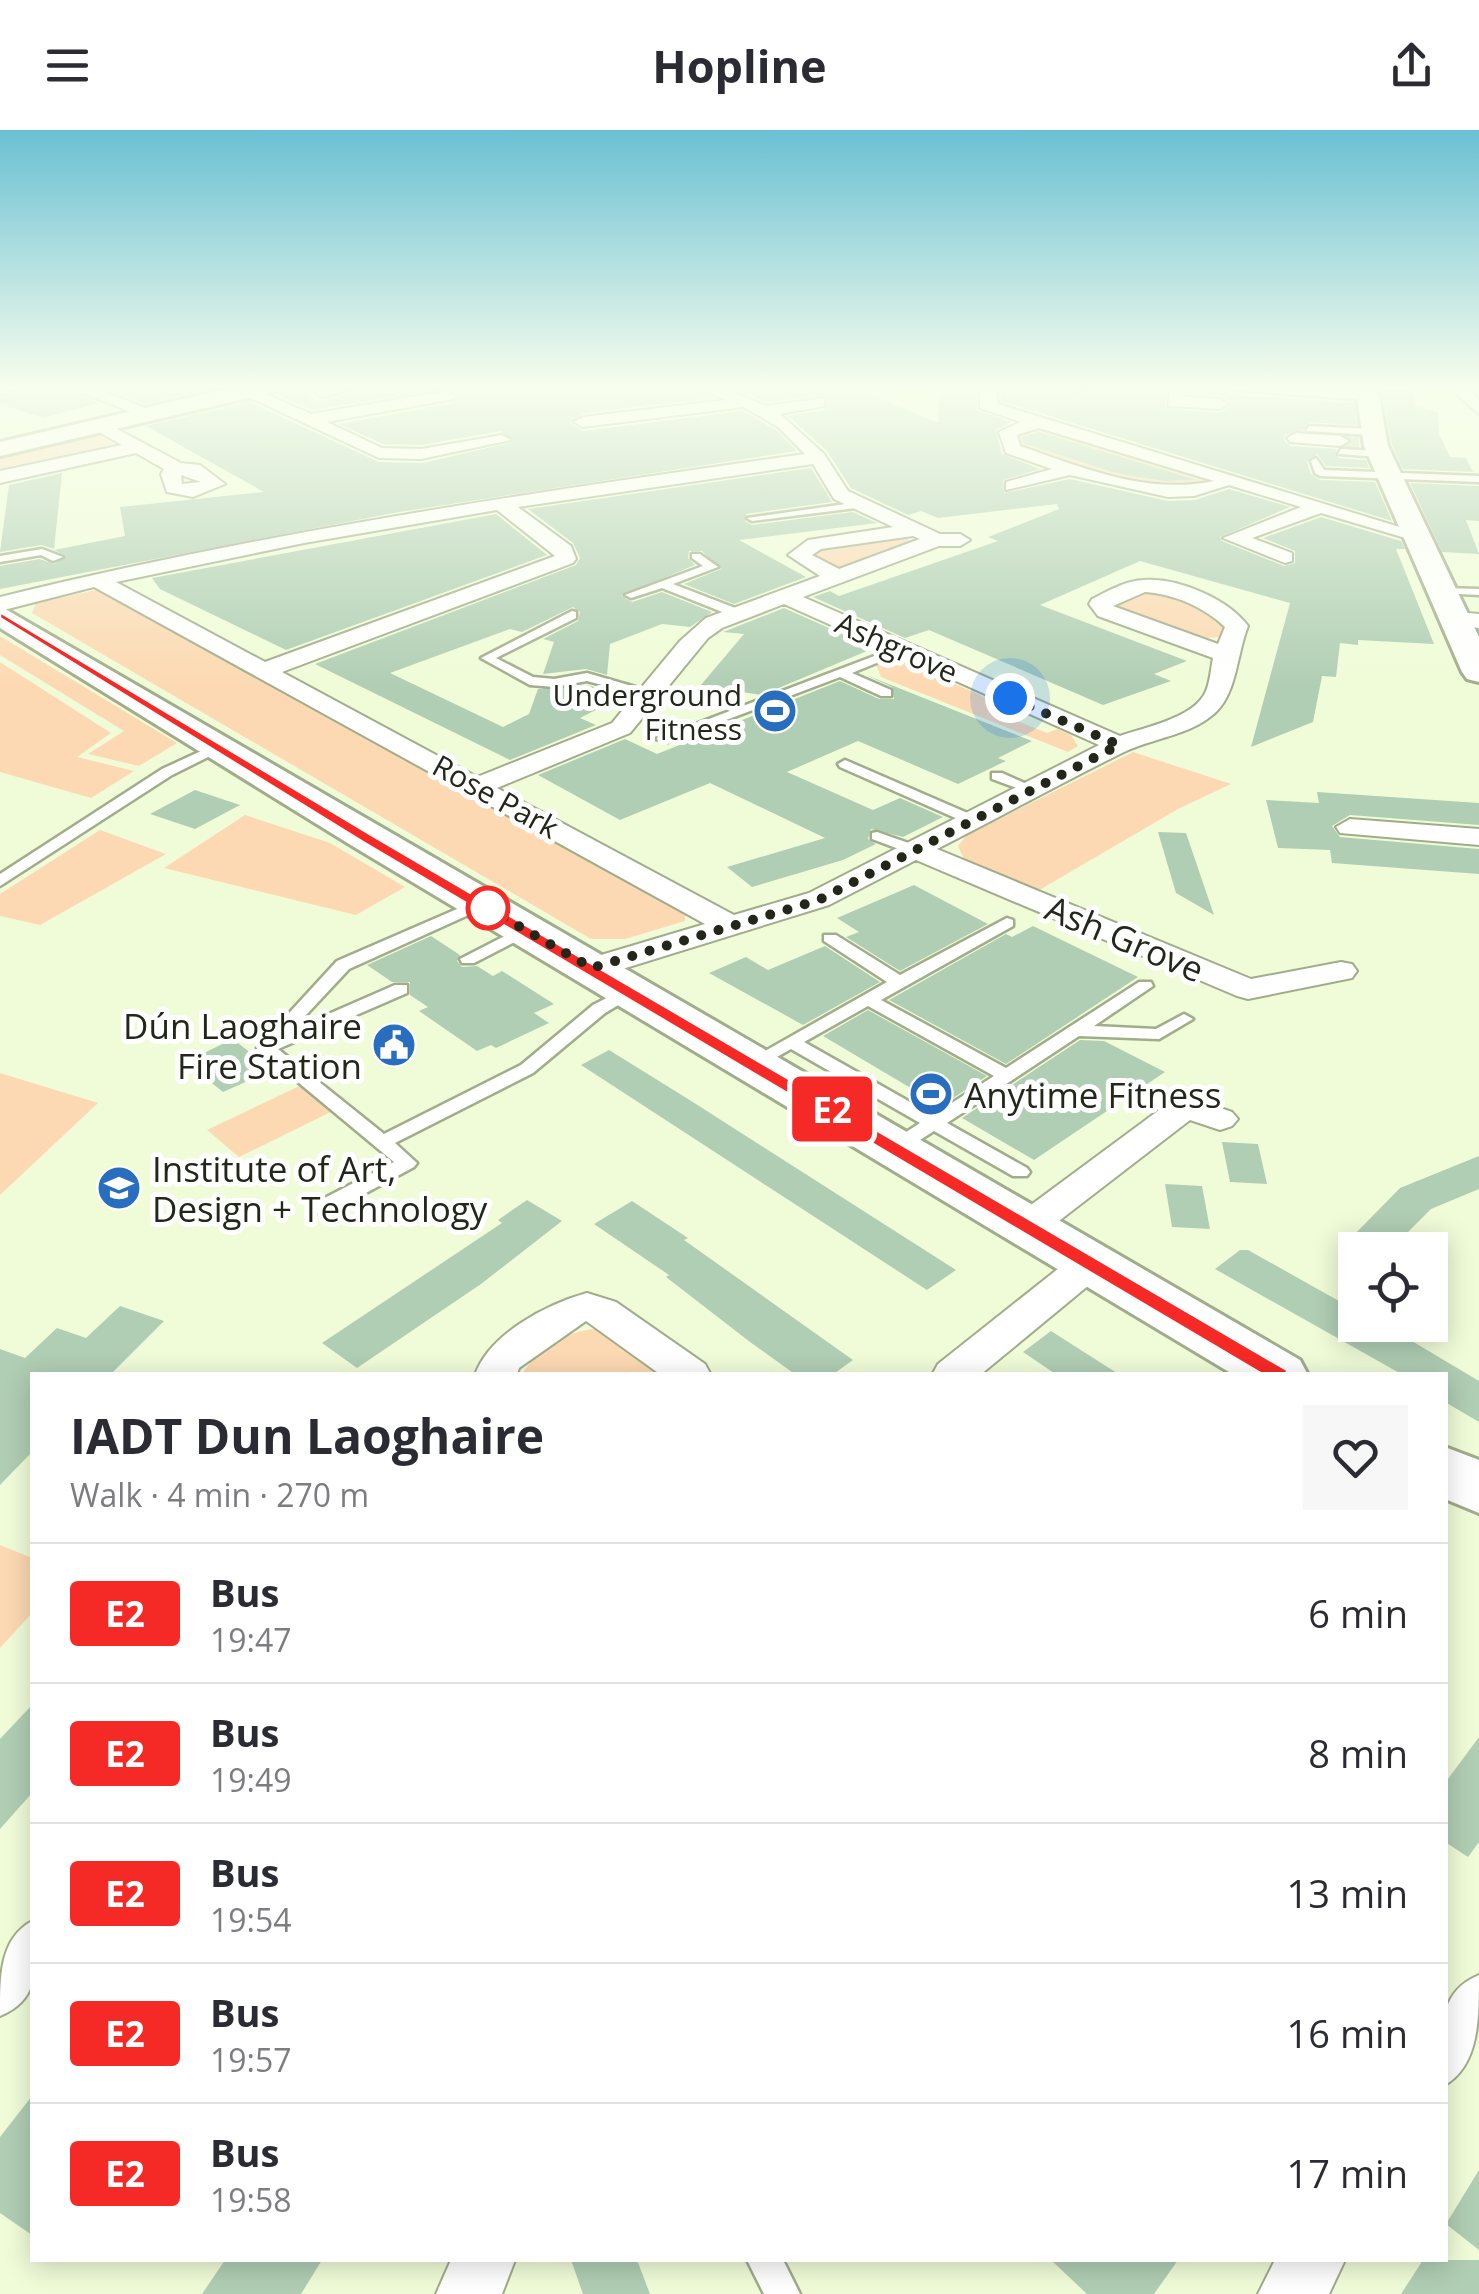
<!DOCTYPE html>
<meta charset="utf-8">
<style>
body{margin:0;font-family:"Open Sans",sans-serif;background:#f7f7f7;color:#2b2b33;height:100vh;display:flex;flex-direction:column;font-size:38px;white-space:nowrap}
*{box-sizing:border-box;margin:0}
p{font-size:32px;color:#7c7c81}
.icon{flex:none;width:55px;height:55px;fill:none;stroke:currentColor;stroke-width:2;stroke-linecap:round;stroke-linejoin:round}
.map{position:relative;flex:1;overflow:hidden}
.drawer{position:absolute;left:30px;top:1242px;width:1418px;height:890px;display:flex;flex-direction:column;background:#fff;border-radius:0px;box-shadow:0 5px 25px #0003}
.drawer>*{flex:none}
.badge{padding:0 20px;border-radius:8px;font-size:35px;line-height:65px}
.controls{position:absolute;left:1338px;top:1102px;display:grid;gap:20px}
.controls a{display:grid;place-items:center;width:110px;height:110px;border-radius:0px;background:#fff;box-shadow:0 5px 25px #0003;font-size:50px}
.you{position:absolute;width:50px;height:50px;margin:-25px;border:8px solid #fff;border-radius:50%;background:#1a73e8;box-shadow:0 0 0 15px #1a73e833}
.map>.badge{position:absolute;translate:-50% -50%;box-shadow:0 0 0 5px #fff}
.round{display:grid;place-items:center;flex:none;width:105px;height:105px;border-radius:0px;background:#f7f7f7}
.headline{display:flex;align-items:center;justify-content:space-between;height:170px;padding:0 40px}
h1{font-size:48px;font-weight:700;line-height:75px}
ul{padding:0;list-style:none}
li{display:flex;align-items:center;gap:30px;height:140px;padding:0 40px;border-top:2px solid #e1e1e2}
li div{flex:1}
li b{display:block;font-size:38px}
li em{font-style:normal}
li .badge{min-width:110px;font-weight:700;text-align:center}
header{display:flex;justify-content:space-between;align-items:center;height:130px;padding:0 40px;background:#fff;font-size:45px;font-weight:700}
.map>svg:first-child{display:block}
.green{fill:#fcd9b2}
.building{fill:#b0ceb4}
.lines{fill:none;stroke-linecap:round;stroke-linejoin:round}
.street-tunnel{stroke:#c7d1b2;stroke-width:19;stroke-dasharray:19 9;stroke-linecap:butt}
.lane-casing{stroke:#a1ac8a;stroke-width:5}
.street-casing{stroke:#a1ac8a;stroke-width:4}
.secondary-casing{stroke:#a1ac8a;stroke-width:6}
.lane{fill:#fff;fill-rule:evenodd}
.street{fill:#fff;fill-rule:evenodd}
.secondary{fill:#fff;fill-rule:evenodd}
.line{fill:#f52a26;stroke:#fff;stroke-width:2.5}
.walk{stroke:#222719;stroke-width:10;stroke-dasharray:0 18}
.stop-dot{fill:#fff;stroke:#f52a26;stroke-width:5}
.labels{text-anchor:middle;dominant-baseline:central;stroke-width:10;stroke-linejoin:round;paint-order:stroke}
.far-street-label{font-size:30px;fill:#222719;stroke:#fff}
.far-poi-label{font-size:30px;fill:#222719;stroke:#fff;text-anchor:end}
.street-label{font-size:35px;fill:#222719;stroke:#fff}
.poi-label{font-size:35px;fill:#222719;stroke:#fff;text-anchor:start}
</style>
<header><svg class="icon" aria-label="menu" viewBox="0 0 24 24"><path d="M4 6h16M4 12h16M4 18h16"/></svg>Hopline<svg class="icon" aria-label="share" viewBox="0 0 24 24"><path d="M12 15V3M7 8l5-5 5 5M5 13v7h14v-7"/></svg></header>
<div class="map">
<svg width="1479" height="2164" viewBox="0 0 1479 2164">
<rect width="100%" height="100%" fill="#f0fcd8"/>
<g class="green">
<path d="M1035,297l178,56 -73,4 -123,-40 -3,-14z"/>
<path d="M88,304l13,1 14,11 -115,29v-17z"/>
<path d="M902,407l9,4 -73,27 -26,-14 1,-4z"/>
<path d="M101,459l572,314 12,12v6l-60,18h-34l-559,-326 4,-10z"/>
<path d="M1151,460l50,14 27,19 -3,14 -24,1 -87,-32 4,-6z"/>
<path d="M0,506l177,107 -38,23 -51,-12 36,-23 -124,-76z"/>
<path d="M887,530l16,1 97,43 10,6 -8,5 45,18 10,-4 14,6 7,11 -10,6 -187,-75 -5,-13z"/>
<path d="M0,532l111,71 -34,24 57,14 -43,27 -91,-26z"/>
<path d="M1133,622l98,32 -53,25 -142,83 -70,-29 -8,-17 9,-11z"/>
<path d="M245,685l85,28 75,44 -49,28 -192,-47z"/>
<path d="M100,700l66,24 -126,71 -40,-9v-22z"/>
<path d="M0,943l98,30 -98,92z"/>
<path d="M312,950l33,25 -106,52 -32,-27z"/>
<path d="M597,1199l67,46h-142c12,-24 48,-46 75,-46z"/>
<path d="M0,1415l32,13v55l-32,35z"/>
</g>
<g class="building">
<path d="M42,255h16l40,18 -55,15 -43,-14v-6z"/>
<path d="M98,255h127l-80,19z"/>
<path d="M289,255h15l3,10 16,6 24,-6 -1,-8 7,-2h336l23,13 -129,15 -13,10 13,8 160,-20 33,19 21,21 -398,61 -399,77v-23l40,-7 14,5 12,-8 -12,-6 71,-14 -5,-29 144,-15 -118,-66 103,-24 130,60 43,1 92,-21 -13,-11 -80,14 -38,-1 -44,-20 115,-21 5,-8 -10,-7 -137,22 -35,-15z"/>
<path d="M727,255h123l88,38 2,-36 36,1 1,22 34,12 -15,8 6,24 38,15 -37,11 1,13 66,-14 98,22 27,-1 34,-11 61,18 -70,30 2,4 62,25 11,-3v-12l-32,-13 58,-21 80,24 4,8h-9l38,95 -76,-4v5l-18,-2 -4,34 -14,-1 -9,46 -62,25 39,-144 -150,-42 -100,44 147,56 -33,13 17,7 -68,24 -174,-75 -24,8 -92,-41 17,-6 9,5 159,-55 -10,-4 71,-28 -2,-5 -119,14 -17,-7 -13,4 -57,-27 -24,-37 -39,-35 37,-6 1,-15 -59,7z"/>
<path d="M1000,255h71l8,11 8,-11h79l-1,23 55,5 10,-6v-6l-10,-6 -32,-1 2,-9h28l12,9 124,9 3,22 -48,-3 -6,8 -18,5 -1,5 6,6 46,3 2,9 28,2 3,8 -43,-2 -9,-12 -10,8 4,12 9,6 55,2 17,39 -391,-120z"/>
<path d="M1381,259l34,2 -1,15 24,6 1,22 11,23 16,1 7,14 -70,-3 -11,-24z"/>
<path d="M1039,302l157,48 -32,1 -48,-8 -93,-30 -1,-6z"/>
<path d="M811,338l21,34 -86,12 -1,7 7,4 101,-13 24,11 -138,17 67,37 -72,27 -50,-20 37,-15 -19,-18h-13l-1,7 7,7 -74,31 11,6 30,-10 50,20 -22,15 -28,-3 -52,20 -3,31 -21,-6 -43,5 11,-32 -11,-3 35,-18 2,-9 -7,-5 -51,25 -12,-3 -120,44 113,54 26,-13 9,-25 49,-4 38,10 -45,23 16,7 -86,35 -195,-96 261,-99 4,-7 -7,-15 -45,-34z"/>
<path d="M62,343l-8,76 -13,-4 -41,7 9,-67z"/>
<path d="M1410,353l69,3v35l-13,-1 13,34 -37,-2z"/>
<path d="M496,384l51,41 -261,95 -126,-61 -8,-11z"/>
<path d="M784,478l90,40 -112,47 -62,-9 44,-52 -21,-2z"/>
<path d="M866,545l166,66 -34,17 8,3 -48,23 -100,-43 -71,31 86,38 27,-12 43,19 -40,20 -32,-8 -3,10 8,5 -33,16 -91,27 -25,-20 98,-29 -115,-55 -90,37 -82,-45 87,-36 32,15 183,-73 39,18h15l-2,-12z"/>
<path d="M195,660l45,15 -45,24 -45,-15z"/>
<path d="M1317,662l162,11v22l-129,-10 -18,11 8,11 139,12v25l-147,-11 -2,-13 -52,-2 -12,-48 53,3z"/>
<path d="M1158,702l28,1 28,82 -38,-22z"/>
<path d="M914,755l74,39 -88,47 -54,-34 13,-5 -22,-14z"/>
<path d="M1033,796l105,51 -132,87 -117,-64 117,-66 6,3z"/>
<path d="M431,806l29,19 -3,6 5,6 15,-1 16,10 9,-5 52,33 -20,9 15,10 -53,25 -5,-3 -14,6 -58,-40 9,-4 -18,-12v-13h-18l-25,-17z"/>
<path d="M825,816l55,36 -77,43 -94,-52 37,-16 22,13z"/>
<path d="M868,880l119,66 -46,30 -118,-70z"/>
<path d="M233,909l39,31 -49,22 -38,-30z"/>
<path d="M1080,910l24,1 61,31 -131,88 -72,-42z"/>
<path d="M609,920l79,49 268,171 -29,20 -346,-225z"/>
<path d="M1222,1012l36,2 9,40 -37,-2z"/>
<path d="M1479,1026v33l-48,20 -41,41h-11l-27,-13 48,-49z"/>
<path d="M1165,1054l37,2 8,43 -38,-2z"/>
<path d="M527,1070l35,21 -81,63 -124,84 -35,-25 180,-120 -4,-3z"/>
<path d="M632,1071l56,37 -4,2 169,120 -21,15h-36l-46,-33 -84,-65 3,-2 -75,-51z"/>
<path d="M1240,1120h8l91,51 16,-13v37h30l94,56v41l-34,-20v-27h-42l-188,-106z"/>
<path d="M120,1176l44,15 -54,54h-78v77l-32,33v-136l25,9 32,-30 29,10z"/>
<path d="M1051,1201l69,44h-63l-34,-23z"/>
<path d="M32,1575v88l-32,36v-90z"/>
<path d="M1479,1607v105l-11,15 -23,-15v-59z"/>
<path d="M32,1966v139l-32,-22v-76z"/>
<path d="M1479,2040v80l-33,-26z"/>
<path d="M225,2130h97l-21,34h-99z"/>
<path d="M571,2130h66l13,34h-67z"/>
<path d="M1051,2130h127l-24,34h-67z"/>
<path d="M1423,2130h56v34h-78z"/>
</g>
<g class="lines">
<path class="street-tunnel" d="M1340,311l21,1"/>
<defs>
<g id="lane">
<path d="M308,255h10l6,6 9,-1 -6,-5h11l8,6 -24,6z"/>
<path d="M1075,255h8l-5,7 -4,-3z"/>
<path d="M1309,296l63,3 5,3 -5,3 -66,-4z"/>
<path d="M1341,319l39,2 5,3 -5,3 -42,-3z"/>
<path d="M1316,328l8,12 155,6v6l-159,-6 -5,-3 -4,-12z"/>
<path d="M860,372l4,5 -112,14 -5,-3z"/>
<path d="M42,419l21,8 -10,4 -12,-6 -41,7v-6z"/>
<path d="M692,424h8l18,13 -45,17 70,27v6h-8l-73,-29 -31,10 -6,-3 78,-29 -11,-8z"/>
<path d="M1444,458l35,1v6l-39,-2 -2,-2z"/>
<path d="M572,481l4,1v6l-80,40 37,19 21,2 33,-6 69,20v6l-69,-18 -33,6 -24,-2 -49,-27z"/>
<path d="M898,517l10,3 -56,23 39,17v6h-10l-41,-19 -172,65 -12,-3z"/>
<path d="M212,616l12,3 -52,26 -172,111v-12l162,-105z"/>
<path d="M845,630l134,58 2,3 -12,3 -129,-57 -2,-3z"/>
<path d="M992,643h10l38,17 -7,4 -41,-15z"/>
<path d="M877,702l43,15 3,3 -8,5 -43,-16v-6z"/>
<path d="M480,769l6,2v6l-137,62 -57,61 103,-45h12v8l-129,56 106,85 137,-69 72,-60 33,-17 6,-1 8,5 -35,21 -72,60 -138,70 22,20 -3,4 -85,46h-14l-3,-5 3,-5 79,-41 -137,-114 80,-87z"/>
<path d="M1007,788l6,2v6l-132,74 125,68 133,-86h12l2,4 -59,40 62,3 28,-15 9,5 -34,20 -80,-3 -132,87 80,45 3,4 -3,4h-14l-79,-45 -31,20h-14l-3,-4 3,-4 31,-20 -129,-74 -32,18h-12l-3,-4 143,-81 -63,-41v-6h12l64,40zM868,876l126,70 -61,39 -129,-73z"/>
<path d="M526,795l6,2v6l-58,30h-12l-2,-4z"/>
<path d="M747,2130h36l17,34h-36z"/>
</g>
<g id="street">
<path d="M0,255h28l-28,10z"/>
<path d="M62,255h25l71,28 -14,4z"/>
<path d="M693,255h24l49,21 58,-8v8l-44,8 44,40 24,37 92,43h20l10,6 -10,6h-21l-136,51 317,139c25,-9 75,-18 86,-45 4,-9 5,-23 7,-33l-115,-42 -9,-12 3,-5c16,-8 33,-18 51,-19 35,-3 85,19 105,46 -11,27 -11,66 -32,86 -24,23 -63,26 -92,40 -63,31 -124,65 -187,97l314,130 90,-17 11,2 5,7 -5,7 -104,21 -11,-3 -321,-136 -87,45 -226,70h-22l-5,-7 5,-7 124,-37 -611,-337 -94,24v-14c264,-65 534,-105 805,-143l-27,-27 -34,-20 -161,20 -9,-5 9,-5 143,-17zM813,334l21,35 59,28 -85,13 -20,15 32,21 -114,42 -26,23 -68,82 -135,54 -195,-105 291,-109 3,-4 -5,-13 -53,-39zM497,380l58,46 -290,106 -149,-80 188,-39zM913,406l7,3 -81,30 -27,-14 9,-6zM1145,462c29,2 59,15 80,35l-7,17 -105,-38zM784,474l315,141 -290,148 -75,22 -237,-127 133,-55 78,-95 14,-10z"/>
<path d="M980,255h16l2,19 431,132 -10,6 -98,-29 -69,25 40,15v8l-7,2 -62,-25 78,-31 -72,-22 -35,11 -26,1 -98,-22 -64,15v-8l46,-13 -46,-16 -7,-21 22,-10 -41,-14zM1039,298l175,53c-68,14 -130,-13 -194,-35l-3,-11z"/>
<path d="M1170,255h16l-3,12 37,2 8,5 -8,5 -52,-3z"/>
<path d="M1222,255l143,5 8,5 -8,5 -135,-10z"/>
<path d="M1446,255h18l15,15v14z"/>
<path d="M248,256l63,28 136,-23 8,5 -2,3 -126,23 55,26 39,1 81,-14 9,5 -90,19 -42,-1 -137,-64 -2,-3z"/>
<path d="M100,290l81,43 19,2 25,19 -32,13 -26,-5 -6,-18 3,-5 -28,-16 -136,30v-12l122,-26 -28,-16v-8zM181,345l20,7 -19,2z"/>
<path d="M1296,303l44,3 9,5 -9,5 -50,-4 -3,-4z"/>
<path d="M1457,482l22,2v14l-30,-4 -3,-5z"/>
<path d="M1350,689l129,10v16l-139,-12 -4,-6z"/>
<path d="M1186,966l46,16 6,7 -6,7 -12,4 -30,-10 -148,114 -13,3 -13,-3 -6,-9 6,-9 158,-117z"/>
<path d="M1092,1119l14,4 5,9 -5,9 -126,104h-48l6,-11 140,-111z"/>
<path d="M587,1163l29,9 89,62 6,11h-50l-75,-54 -67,47 -2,7h-42c14,-41 72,-71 112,-82z"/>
<path d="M32,1791c3,41 12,77 -32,95 0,-42 0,-77 32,-95z"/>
<path d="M1479,1845c0,45 0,90 -34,110 0,-45 -14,-90 34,-110z"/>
<path d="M451,2130h64l-13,34h-66z"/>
<path d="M1275,2130h70l-16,34h-71z"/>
</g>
<g id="secondary">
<path d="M243,255h42l-3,5 -282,66v-14z"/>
<path d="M1355,255h22l11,61 91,191v45l-12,-3 -5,-7 -98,-226z"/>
<path d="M0,476l1300,754 8,15h-74l-880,-528 -354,-219z"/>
<path d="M1445,1317l34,13v53l-34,-14z"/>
</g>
</defs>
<use href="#lane" class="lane-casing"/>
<use href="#street" class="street-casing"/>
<use href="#secondary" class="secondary-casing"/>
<use href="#lane" class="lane"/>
<use href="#street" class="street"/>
<use href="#secondary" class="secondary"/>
</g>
<linearGradient id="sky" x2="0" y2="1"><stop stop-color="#6ac0d3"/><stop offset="0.46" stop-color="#f8feed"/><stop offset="1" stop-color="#f8feed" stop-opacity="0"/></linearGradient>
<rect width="1479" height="558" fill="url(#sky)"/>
<path class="line" d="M0,482l373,224 914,534v10h-15l-909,-538 -363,-224z"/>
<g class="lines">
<path class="walk" d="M488,778l-8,-4 112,64 227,-68 300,-155 -109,-47"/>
</g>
<defs>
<symbol id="stadium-disc" viewBox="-11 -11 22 22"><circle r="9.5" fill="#296ebe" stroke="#fff"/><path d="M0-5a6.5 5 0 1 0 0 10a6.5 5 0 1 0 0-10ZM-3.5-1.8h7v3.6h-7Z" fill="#fff"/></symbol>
<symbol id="civic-disc" viewBox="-11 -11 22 22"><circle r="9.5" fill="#296ebe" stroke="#fff"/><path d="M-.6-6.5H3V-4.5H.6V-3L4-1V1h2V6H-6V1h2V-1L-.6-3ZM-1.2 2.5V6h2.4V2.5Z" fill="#fff"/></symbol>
<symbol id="university-disc" viewBox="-11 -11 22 22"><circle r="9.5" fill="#296ebe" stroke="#fff"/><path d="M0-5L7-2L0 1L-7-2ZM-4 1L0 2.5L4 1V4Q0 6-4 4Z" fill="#fff"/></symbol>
</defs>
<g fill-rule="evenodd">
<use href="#stadium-disc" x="750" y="556" width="50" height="50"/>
<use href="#civic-disc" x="369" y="890" width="50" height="50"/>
<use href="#stadium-disc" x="906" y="939" width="50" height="50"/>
<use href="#university-disc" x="94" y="1033" width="50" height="50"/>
</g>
<circle class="stop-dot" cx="488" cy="778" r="20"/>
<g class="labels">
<g class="far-street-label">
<text transform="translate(897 517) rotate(24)">Ashgrove</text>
<text transform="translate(496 666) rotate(29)">Rose Park</text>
</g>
<g class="far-poi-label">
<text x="742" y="564">Underground<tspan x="742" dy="34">Fitness</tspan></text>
</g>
<g class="street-label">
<text transform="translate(1125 808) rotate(23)">Ash Grove</text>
</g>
<g class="poi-label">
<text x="362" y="895" text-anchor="end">Dún Laoghaire<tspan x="362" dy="40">Fire Station</tspan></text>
<text x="964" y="964">Anytime Fitness</text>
<text x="152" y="1038">Institute of Art,<tspan x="152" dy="40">Design + Technology</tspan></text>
</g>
</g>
</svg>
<div class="controls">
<a><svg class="icon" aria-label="locate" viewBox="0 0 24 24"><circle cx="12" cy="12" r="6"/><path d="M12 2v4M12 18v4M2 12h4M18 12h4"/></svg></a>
</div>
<div class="you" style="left:1010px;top:568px"></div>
<b class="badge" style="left:832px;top:979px;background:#f52a26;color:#fff">E2</b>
<section class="drawer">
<div class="headline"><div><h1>IADT Dun Laoghaire</h1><p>Walk · 4 min · 270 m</p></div><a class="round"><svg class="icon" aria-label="heart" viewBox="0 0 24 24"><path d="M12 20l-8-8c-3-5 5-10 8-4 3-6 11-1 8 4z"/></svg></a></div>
<ul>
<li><span class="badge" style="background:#f52a26;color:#fff">E2</span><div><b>Bus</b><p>19:47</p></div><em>6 min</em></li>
<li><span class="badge" style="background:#f52a26;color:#fff">E2</span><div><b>Bus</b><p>19:49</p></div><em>8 min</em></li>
<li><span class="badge" style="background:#f52a26;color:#fff">E2</span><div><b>Bus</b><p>19:54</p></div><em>13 min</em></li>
<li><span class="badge" style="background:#f52a26;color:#fff">E2</span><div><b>Bus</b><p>19:57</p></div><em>16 min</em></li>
<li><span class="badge" style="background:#f52a26;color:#fff">E2</span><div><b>Bus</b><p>19:58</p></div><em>17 min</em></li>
</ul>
</section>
</div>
